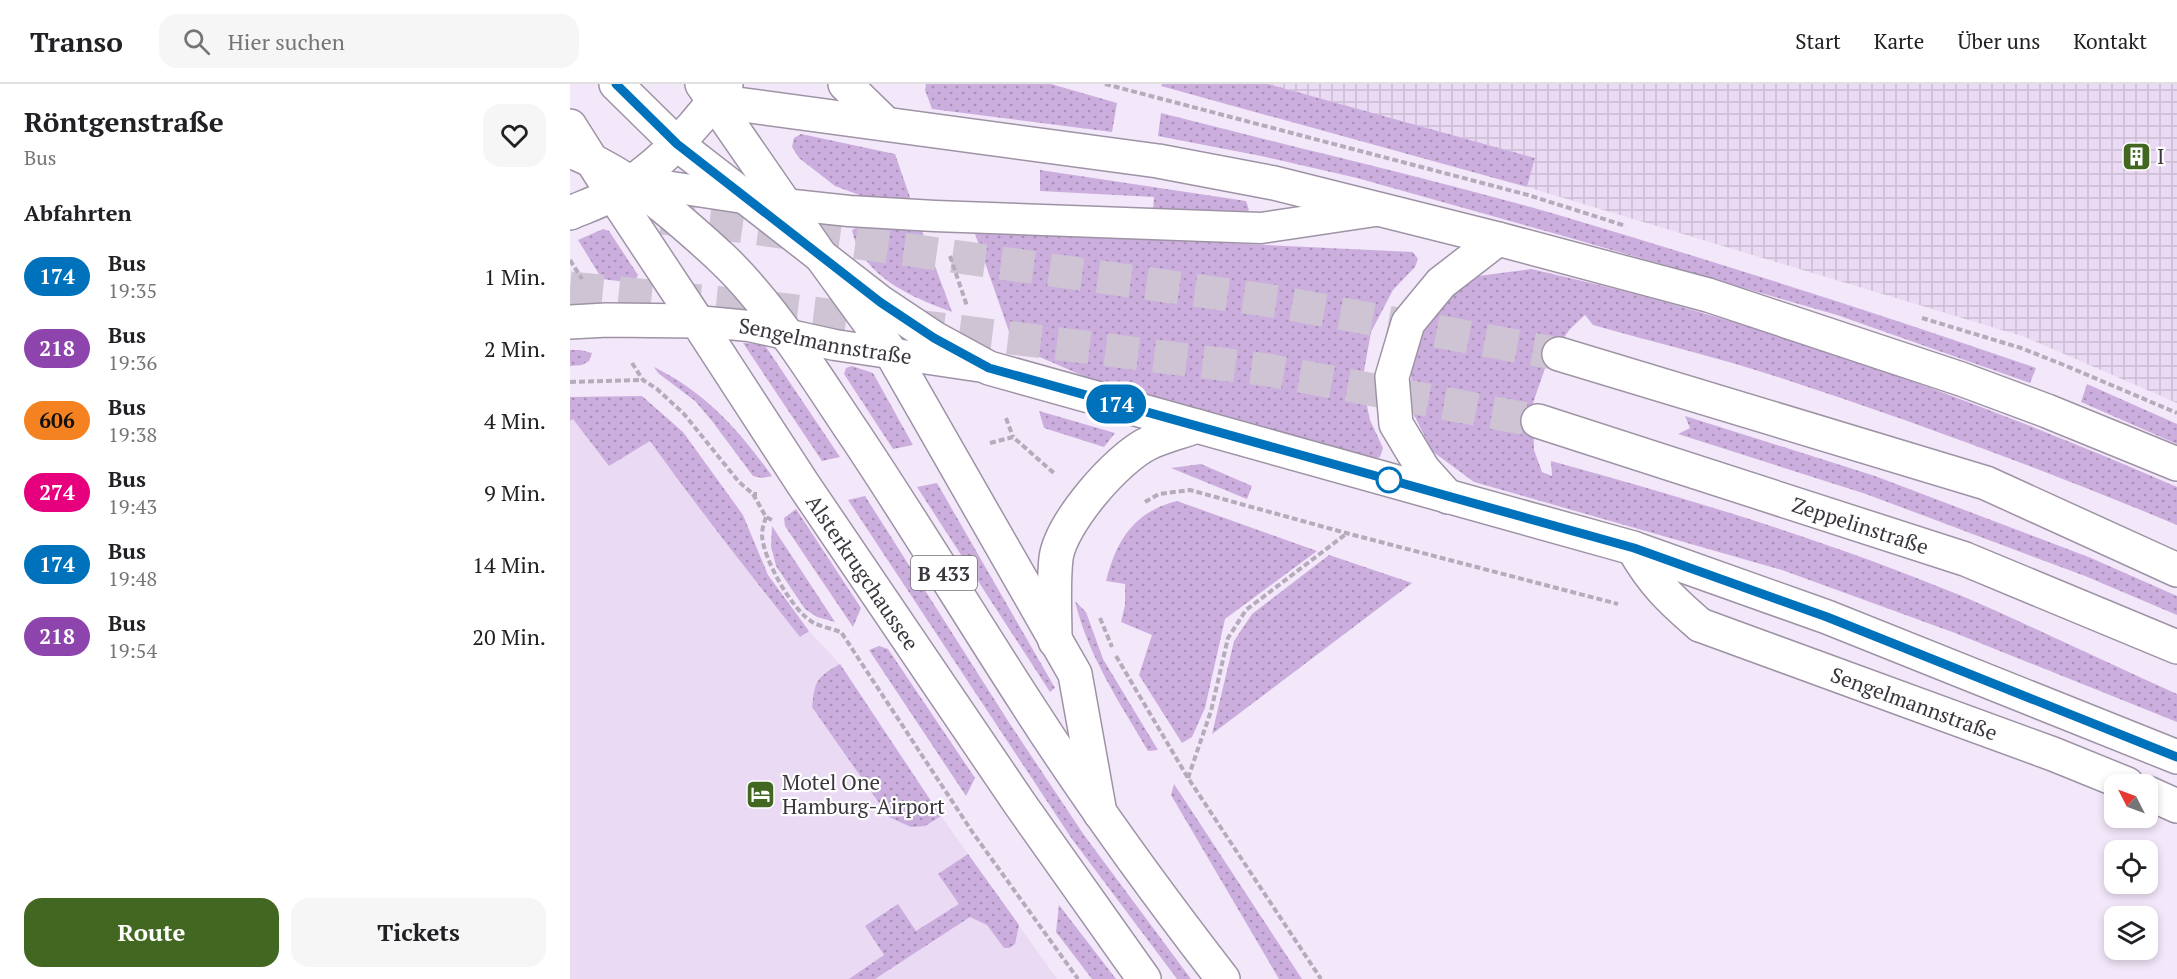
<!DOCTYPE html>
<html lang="de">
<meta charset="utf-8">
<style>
body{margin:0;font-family:"PT Serif",serif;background:#f6f6f6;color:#202124;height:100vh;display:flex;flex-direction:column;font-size:22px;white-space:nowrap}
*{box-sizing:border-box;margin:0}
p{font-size:20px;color:#757577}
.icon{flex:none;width:33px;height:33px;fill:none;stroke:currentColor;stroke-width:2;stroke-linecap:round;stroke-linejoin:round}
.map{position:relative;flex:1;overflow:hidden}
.sheet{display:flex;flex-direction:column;background:#fff;width:570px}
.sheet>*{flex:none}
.badge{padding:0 12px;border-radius:20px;font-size:21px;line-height:39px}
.needle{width:39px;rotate:312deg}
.buttons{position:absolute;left:1534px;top:690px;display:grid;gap:12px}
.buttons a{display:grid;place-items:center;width:54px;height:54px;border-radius:12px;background:#fff;box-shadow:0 3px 9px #0003;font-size:30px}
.map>.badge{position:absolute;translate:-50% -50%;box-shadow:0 0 0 3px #fff}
h2{padding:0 24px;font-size:22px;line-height:54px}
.round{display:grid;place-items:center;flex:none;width:63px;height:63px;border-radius:18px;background:#f6f6f6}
.overview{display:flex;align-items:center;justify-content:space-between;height:102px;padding:0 24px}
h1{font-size:28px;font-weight:800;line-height:45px}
.primary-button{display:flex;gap:12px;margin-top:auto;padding:12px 24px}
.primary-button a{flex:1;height:69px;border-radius:18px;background:#426720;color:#fff;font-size:24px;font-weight:800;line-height:69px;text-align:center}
.primary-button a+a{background:#f6f6f6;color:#202124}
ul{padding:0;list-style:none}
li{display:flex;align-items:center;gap:18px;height:72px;padding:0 24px}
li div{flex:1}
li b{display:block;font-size:22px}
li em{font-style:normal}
li .badge{min-width:66px;font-weight:700;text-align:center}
header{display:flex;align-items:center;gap:36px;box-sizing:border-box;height:84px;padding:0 30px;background:#fff;border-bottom:2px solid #e0e0e0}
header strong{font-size:28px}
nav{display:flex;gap:33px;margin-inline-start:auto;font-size:21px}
.search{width:420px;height:54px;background:#f6f6f6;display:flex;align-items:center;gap:15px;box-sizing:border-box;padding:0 21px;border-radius:18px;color:#757577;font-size:22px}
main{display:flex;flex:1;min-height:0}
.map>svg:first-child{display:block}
.built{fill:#eadaf4}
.industrial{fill:url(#industrial-grid)}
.grass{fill:url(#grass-dots)}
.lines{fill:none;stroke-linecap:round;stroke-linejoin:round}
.highway-tunnel{stroke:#cec4d4;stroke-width:33;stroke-dasharray:33 16;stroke-linecap:butt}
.lane-casing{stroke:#9e93a5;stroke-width:33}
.street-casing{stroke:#9e93a5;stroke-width:36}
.secondary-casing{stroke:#9e93a5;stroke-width:36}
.primary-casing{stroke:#9e93a5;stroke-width:36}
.highway-casing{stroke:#9e93a5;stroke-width:36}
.path{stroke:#b5abba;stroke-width:4;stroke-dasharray:6 3;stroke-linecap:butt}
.lane{stroke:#fff;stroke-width:30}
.street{stroke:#fff;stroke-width:33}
.secondary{stroke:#fff;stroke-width:33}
.primary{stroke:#fff;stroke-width:33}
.highway{stroke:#fff;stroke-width:33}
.line-casing{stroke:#fff;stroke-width:14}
.line{stroke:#0072bc;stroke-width:9}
.stop-dot{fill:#fff;stroke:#0072bc;stroke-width:3}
.labels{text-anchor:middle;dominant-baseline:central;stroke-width:4.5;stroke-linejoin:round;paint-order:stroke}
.shield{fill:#fff;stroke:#767277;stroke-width:1.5}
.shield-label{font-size:20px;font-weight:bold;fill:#3b363d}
.poi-label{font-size:21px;fill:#3b363d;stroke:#fff;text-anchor:start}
.street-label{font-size:21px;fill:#3b363d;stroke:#fff}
</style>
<header>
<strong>Transo</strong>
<div class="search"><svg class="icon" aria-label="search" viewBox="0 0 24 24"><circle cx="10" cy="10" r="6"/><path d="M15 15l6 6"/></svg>Hier suchen</div>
<nav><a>Start</a><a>Karte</a><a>Über uns</a><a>Kontakt</a></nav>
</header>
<main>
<section class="sheet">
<div class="overview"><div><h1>Röntgenstraße</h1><p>Bus</p></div><a class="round"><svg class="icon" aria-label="heart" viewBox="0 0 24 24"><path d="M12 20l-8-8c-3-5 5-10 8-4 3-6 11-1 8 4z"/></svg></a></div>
<h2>Abfahrten</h2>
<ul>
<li><span class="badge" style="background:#0072bc;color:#fff">174</span><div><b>Bus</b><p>19:35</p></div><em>1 Min.</em></li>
<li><span class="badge" style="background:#8e44ad;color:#fff">218</span><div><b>Bus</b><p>19:36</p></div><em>2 Min.</em></li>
<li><span class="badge" style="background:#f58220;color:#111">606</span><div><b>Bus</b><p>19:38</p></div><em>4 Min.</em></li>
<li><span class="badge" style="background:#e6007e;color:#fff">274</span><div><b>Bus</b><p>19:43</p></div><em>9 Min.</em></li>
<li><span class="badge" style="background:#0072bc;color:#fff">174</span><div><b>Bus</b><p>19:48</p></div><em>14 Min.</em></li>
<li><span class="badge" style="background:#8e44ad;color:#fff">218</span><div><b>Bus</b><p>19:54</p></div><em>20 Min.</em></li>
</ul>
<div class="primary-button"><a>Route</a><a>Tickets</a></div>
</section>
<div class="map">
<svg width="1607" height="895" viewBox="0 0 1607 895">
<defs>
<pattern id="industrial-grid" width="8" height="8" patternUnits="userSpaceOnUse" patternTransform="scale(1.5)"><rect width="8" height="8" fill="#eadaf4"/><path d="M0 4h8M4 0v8" fill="none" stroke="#cabcd2"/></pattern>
<pattern id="grass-dots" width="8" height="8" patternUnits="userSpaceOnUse" patternTransform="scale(1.5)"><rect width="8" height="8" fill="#cbaedd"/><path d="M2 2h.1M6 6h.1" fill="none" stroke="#a68eb4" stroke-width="1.8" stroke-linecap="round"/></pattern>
</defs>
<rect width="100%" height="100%" fill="#f3e7fa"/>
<path class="built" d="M0,317l93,25 137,211 9,-6 31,33 101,152 116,163h-487z"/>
<path class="industrial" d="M698,0h909v319l-152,-66 -498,-150 8,-29z"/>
<g class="grass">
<path d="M356,0h125l66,19 -5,29 -180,-23 -7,-19z"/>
<path d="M592,0h106l267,74 -8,29 -366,-101z"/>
<path d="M591,29c135,35 271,65 404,104 158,47 315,97 471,151l-6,15 -193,-68 -277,-80 -203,-57 -96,-22 -103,-20z"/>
<path d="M231,50l94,20 17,49 -50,-7 -27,-10 -36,-28 -7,-11 2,-9z"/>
<path d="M470,86l206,31 3,9 -7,6 -89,-5 1,-14 -114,-6z"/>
<path d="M290,142l61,2 31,84c-39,-14 -91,-36 -100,-82z"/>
<path d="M33,145l6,2 29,44 -4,8 -32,-4 -24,-39z"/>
<path d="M404,147l439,21 5,7 -3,8 -22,23 -22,42 -9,50 8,38 13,28 -3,9 -9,3 -267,-75 -90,-39z"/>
<path d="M961,185c222,49 438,128 646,218v38c-129,-54 -262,-103 -396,-147 -61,-20 -125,-35 -188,-53l-8,-10 -15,14 -22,31 -15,43 1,47 8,22 10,4 -1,-15c139,38 278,80 411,135 72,31 143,66 215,98v28l-222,-89 -173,-63 -308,-88 -42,-31 -18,-36 -3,-42 9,-36 22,-34 36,-27z"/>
<path d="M173,259l21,1 76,113 -18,4z"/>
<path d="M0,266h10l12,3 -3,8 -7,4 -12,1z"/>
<path d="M282,282l21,7 40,72 -20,4 -49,-75 2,-6z"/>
<path d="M84,283c51,25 85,63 118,109l-10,2 -9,-2 -41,-55 -17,-20 -37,-28z"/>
<path d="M1517,300l90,40v20l-96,-42z"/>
<path d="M72,312l41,36 60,83 25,60 41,56 -9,6c-51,-64 -102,-129 -150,-196l-41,25 -36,-47 -3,2v-24z"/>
<path d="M469,327l76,22 -11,14 -60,-19z"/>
<path d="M1115,332l190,60 216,82 86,38v19l-92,-39 -219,-82 -188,-60 12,-6z"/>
<path d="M631,380l51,22 -5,13 -76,-31z"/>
<path d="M367,399l118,205 -5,4 -133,-205z"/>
<path d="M295,412l145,228 74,111 107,144h-14l-105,-140 -224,-339z"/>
<path d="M607,417l140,50 -92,68 -20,89 -13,29 -10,6 -43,-68 13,-40 -31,-13 4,-17v-21l-19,-3c11,-42 28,-69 71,-80z"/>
<path d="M226,425l65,99 -8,19 -68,-101 -1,-8z"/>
<path d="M202,442l63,96 -18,-5 -12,-8 -29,-43 -5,-20z"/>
<path d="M759,471l83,28 -200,151 22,-93 18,-27z"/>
<path d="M505,517l11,11 17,47 55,91 -10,1c-28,-48 -60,-95 -73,-150z"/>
<path d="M309,562l9,3 87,129 -9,18 -97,-146z"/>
<path d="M270,580l101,152 -16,10 -14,1 -22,-10 -77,-110c3,-27 4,-29 28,-43z"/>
<path d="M604,700l128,195h-23l-108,-184z"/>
<path d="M398,770l51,71 -4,19 -6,4h-5l-17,-23 -17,-8 -95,62h-26l35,-24 -19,-29 33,-22 18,27 43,-27 -21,-30z"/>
<path d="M489,821l57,74h-24l-36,-47z"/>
</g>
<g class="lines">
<g class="highway-tunnel">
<path d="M91,134l56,5 562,79 280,52"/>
<path d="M0,204l202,20 496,62 270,51"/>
</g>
<defs>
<g id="lane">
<path d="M61,97l153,23 65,7 86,5 326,12 121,-18"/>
<path id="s1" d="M127,237l52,5 86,19 148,22"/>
</g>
<g id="street">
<path id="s2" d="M1130,541l353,129 74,30"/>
<path d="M1578,709l29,13"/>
</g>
<g id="secondary">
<path d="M132,0l116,168 74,102 183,320 25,139"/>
<path d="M0,42l43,68 84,127"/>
<path d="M0,129c14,-6 29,-11 43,-19 45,-26 83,-67 113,-110"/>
</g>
<g id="primary">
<path d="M0,67c44,17 81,44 116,75 23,20 46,40 65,63 40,46 72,99 106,149 58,87 113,178 170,266 61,95 127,186 196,275"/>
<path id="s3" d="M0,238l37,-2 90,1 106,163 217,320 124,175"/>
</g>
<g id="highway">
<path d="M46,0l61,60 203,158 54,36 55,30 644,180 194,69 350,140"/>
<path d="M275,0l41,40"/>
<path d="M144,17l444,60 116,22 224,56 210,56 253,84 86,32 130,53"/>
<path d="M989,270l427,129 191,87"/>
<path id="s4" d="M968,337l427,138 212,88"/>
<path d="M878,413l-25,-28 -27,-45 -4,-47 16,-54 33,-40 57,-44"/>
<path d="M1063,464c19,34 38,52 67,77"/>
<path d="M485,557c0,-27 -2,-56 1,-83 5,-35 61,-100 93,-115 15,-7 32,-11 48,-17"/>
</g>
</defs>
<use href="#lane" class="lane-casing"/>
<use href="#street" class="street-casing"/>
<use href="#secondary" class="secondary-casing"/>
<use href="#primary" class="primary-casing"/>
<use href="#highway" class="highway-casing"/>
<g class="path">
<path d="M535,0l423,111 98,31"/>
<path d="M380,172l17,50"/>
<path d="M0,176l12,19"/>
<path d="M1352,234l99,30 43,17 113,48"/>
<path d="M62,279l11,17 14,9 27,25 55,68 14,12h4"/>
<path d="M0,298l73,-2"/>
<path d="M436,334l7,19"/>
<path d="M420,359l23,-6 42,37"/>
<path d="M183,410l13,23 8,4"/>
<path d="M575,418l14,-8 31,-4 156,43 272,71"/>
<path d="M196,433c-2,6 -4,12 -4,18 1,24 31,77 52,88 8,4 19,6 27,9l132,201 105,146"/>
<path d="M530,534l12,29"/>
<path d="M546,572l72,122 133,201"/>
<path d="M618,694l23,-67 17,-73 18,-28 100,-76"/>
</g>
<use href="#lane" class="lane"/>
<use href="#street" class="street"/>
<use href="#secondary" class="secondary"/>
<use href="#primary" class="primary"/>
<use href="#highway" class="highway"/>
</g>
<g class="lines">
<defs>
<path id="line" d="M46,0l61,60 203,158 54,36 55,30 645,180 193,69 350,140"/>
</defs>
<use href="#line" class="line-casing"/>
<use href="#line" class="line"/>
</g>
<defs>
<symbol id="building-square" viewBox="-11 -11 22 22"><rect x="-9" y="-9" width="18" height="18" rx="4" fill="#426720" stroke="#fff"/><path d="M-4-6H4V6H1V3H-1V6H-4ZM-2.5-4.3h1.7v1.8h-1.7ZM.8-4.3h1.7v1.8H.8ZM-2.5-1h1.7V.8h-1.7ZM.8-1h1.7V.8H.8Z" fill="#fff"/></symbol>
<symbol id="hotel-square" viewBox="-11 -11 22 22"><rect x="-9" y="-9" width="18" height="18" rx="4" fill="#426720" stroke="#fff"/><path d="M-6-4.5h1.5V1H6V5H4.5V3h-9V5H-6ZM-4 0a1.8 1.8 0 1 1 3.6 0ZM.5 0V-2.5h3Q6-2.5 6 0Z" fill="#fff"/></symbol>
</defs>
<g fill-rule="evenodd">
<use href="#building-square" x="1550" y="56" width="33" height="33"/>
<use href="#hotel-square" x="174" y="694" width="33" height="33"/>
</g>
<circle class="stop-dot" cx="819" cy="396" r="12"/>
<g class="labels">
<rect class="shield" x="341" y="472" width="66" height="34" rx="4.5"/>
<g class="shield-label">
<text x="374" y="489">B 433</text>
</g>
<g class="poi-label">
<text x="1587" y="72">I</text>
<text x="212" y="698">Motel One<tspan x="212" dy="24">Hamburg-Airport</tspan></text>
</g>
<g class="street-label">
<text stroke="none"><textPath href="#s1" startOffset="130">Sengelmannstraße</textPath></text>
<text stroke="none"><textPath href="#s4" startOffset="339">Zeppelinstraße</textPath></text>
<text stroke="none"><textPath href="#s3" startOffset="428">Alsterkrugchaussee</textPath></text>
<text stroke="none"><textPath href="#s2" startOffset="228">Sengelmannstraße</textPath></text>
</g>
</g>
</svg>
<div class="buttons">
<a><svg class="needle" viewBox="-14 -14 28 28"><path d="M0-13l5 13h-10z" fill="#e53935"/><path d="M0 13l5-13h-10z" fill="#757577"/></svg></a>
<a><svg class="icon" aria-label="locate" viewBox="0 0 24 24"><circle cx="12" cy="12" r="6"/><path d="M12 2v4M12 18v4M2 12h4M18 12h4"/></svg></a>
<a><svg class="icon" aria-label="layers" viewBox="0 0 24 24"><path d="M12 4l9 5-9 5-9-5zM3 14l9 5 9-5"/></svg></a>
</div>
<b class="badge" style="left:546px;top:320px;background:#0072bc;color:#fff">174</b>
</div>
</main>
